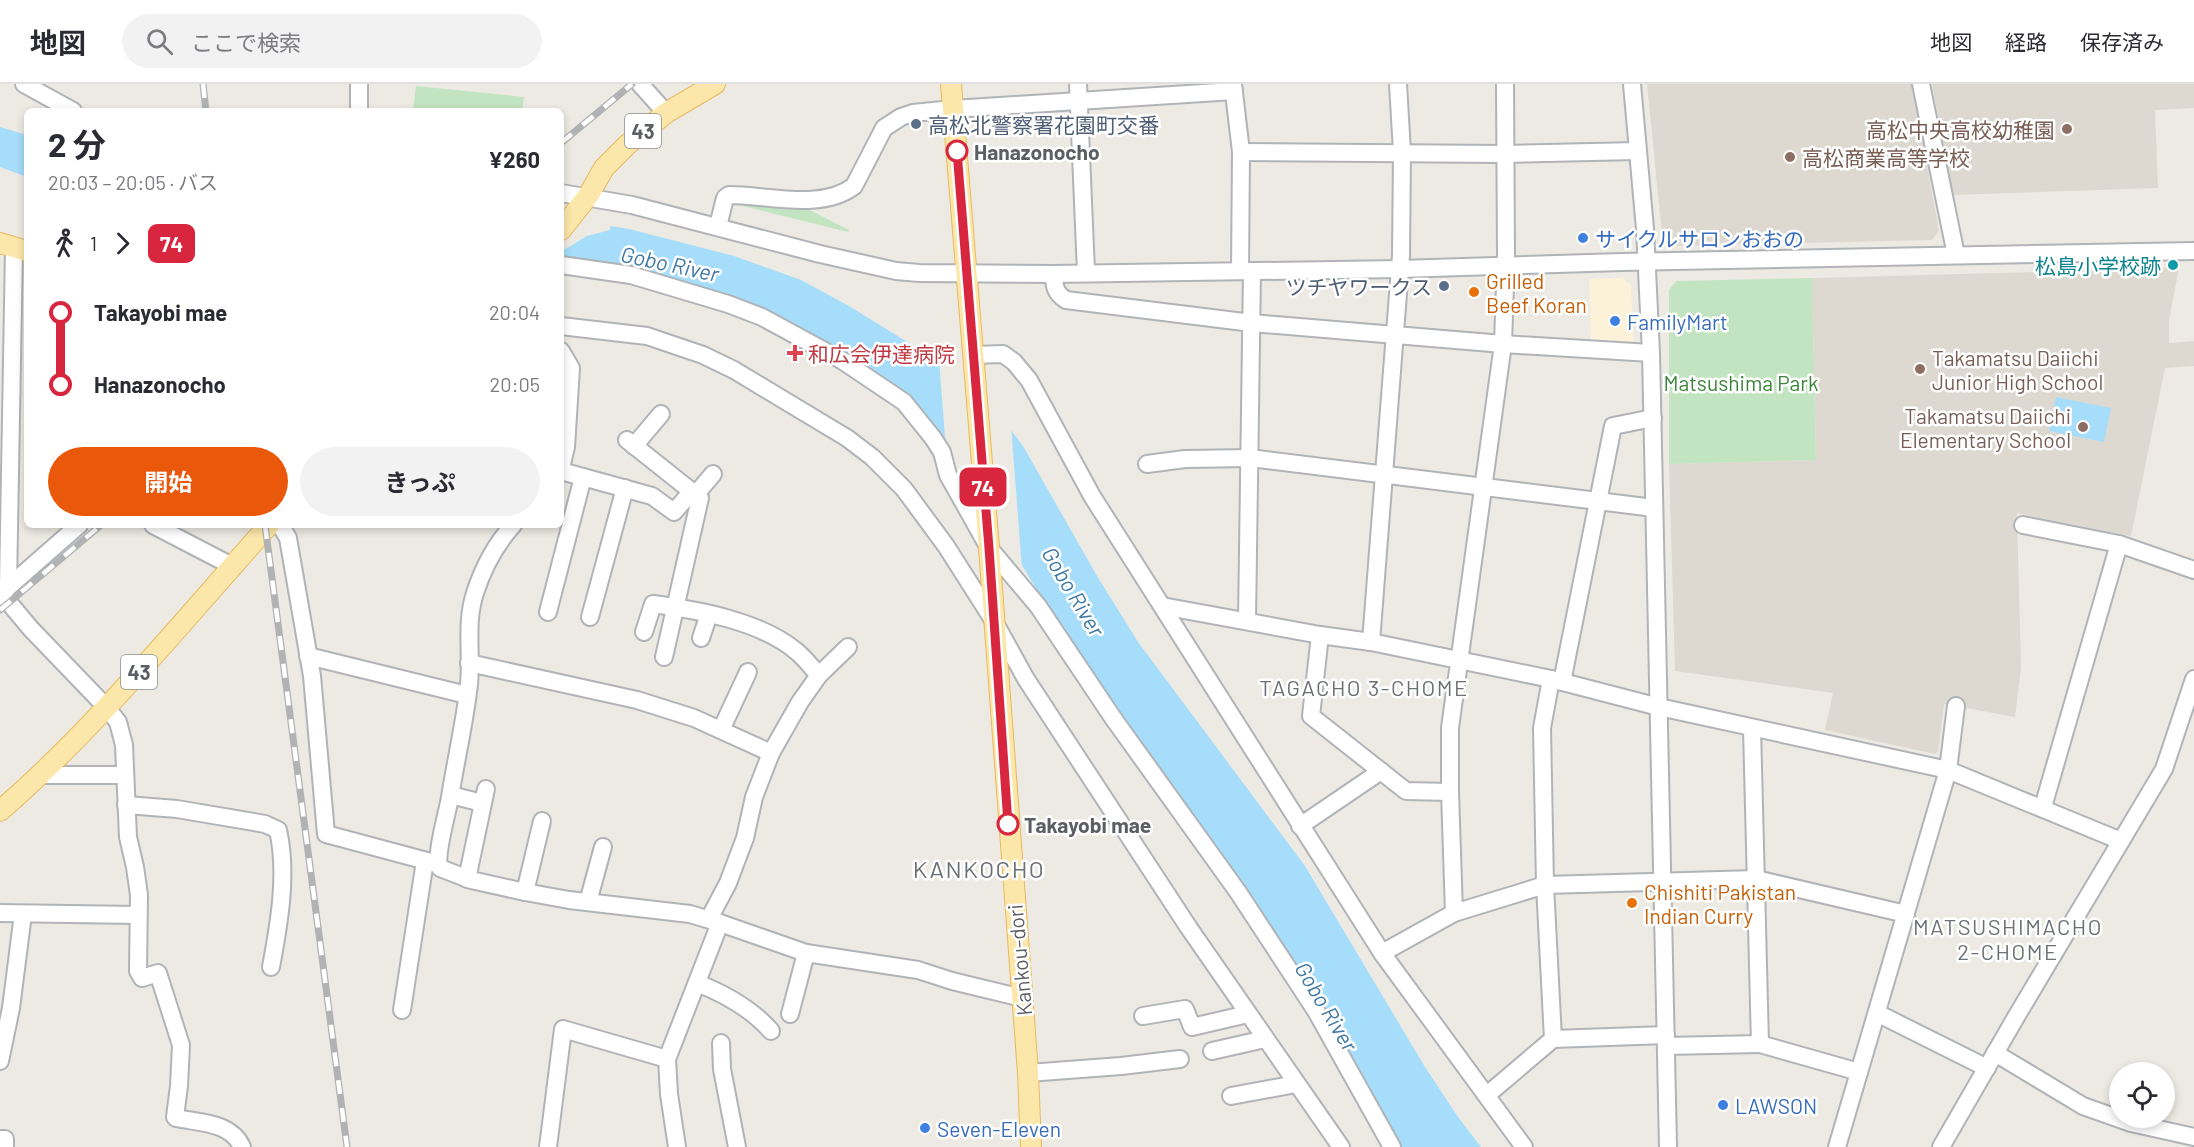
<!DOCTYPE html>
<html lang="ja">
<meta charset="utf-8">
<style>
body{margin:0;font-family:Barlow,"Noto Sans JP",sans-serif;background:#f2f2f3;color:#2b2b33;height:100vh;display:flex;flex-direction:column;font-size:22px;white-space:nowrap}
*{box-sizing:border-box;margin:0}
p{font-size:20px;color:#7c7c81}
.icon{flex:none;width:33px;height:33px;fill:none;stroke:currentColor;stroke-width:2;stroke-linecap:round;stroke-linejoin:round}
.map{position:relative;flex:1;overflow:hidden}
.details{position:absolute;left:24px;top:24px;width:540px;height:420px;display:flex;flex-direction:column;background:#fff;border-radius:9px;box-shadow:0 3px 9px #0003}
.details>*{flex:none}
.badge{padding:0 12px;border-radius:9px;font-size:21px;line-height:39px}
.controls{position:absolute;left:2109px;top:978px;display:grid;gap:12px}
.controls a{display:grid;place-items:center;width:66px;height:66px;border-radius:50%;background:#fff;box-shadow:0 3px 9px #0003;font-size:30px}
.map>.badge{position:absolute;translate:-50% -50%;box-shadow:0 0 0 3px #fff}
.legs{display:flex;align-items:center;gap:9px;height:66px;padding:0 24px;font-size:20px}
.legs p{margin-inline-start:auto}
.overview{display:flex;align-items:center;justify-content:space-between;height:102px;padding:0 24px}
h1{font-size:33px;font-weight:700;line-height:45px}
.cta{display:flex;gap:12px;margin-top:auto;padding:12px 24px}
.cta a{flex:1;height:69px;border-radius:36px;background:#ea580c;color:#fff;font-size:24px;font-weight:700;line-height:69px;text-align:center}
.cta a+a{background:#f2f2f3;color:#2b2b33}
ul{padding:0 24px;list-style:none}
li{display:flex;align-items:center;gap:21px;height:72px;font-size:22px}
li i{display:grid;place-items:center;width:9px;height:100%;margin:0 8px;background:currentColor}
li i::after{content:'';width:15px;height:15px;margin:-8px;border:4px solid;border-radius:50%;background:#fff}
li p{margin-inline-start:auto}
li:first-child i{background:linear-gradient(#0000 50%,currentColor 0)}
li:last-child i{background:linear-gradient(currentColor 50%,#0000 0)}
header{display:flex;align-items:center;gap:36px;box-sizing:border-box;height:84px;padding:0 30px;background:#fff;border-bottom:2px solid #e1e1e2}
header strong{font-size:28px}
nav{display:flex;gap:33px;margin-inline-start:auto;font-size:21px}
.search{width:420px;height:54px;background:#f2f2f3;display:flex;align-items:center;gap:15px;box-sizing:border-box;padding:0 21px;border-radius:33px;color:#7c7c81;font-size:22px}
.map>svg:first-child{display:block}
.commercial{fill:#fcf1d9}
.education{fill:#ddd9d1}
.green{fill:#c3e4c0}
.water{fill:#a5ddfb}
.pier{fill:#edeae3}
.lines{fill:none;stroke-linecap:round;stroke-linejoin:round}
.minor-casing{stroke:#b0b4b8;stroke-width:20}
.major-casing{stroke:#eab85f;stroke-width:22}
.minor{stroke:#fff;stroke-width:16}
.major{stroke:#fbe7aa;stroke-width:20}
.rail-casing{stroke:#b1b2b3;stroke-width:7}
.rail{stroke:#fff;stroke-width:4.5;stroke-dasharray:14;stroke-linecap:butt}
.line-1-casing{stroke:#fff;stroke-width:14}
.line-1{stroke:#d7263d;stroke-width:9}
.service-dot{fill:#5c6f8a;stroke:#fff;stroke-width:2}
.education-dot{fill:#8d6e63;stroke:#fff;stroke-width:2}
.stop-1-dot{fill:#fff;stroke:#d7263d;stroke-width:3}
.shop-dot{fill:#3f7fe0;stroke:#fff;stroke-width:2}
.culture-dot{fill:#0f9aa8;stroke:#fff;stroke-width:2}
.food-dot{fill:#e8710a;stroke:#fff;stroke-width:2}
.health-dot{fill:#e0444e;stroke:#fff;stroke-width:2}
.labels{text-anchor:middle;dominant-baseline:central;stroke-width:5;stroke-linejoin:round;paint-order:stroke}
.shield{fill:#fff;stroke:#8c8f92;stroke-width:1.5}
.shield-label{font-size:20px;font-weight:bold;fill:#5b5f63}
.service-label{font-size:21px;fill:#4e5e75;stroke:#fff;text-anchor:start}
.education-label{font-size:21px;fill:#785e54;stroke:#fff;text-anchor:end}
.stop-label{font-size:21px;font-weight:bold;fill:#5b5f63;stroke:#fff;text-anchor:start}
.shop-label{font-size:21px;fill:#366cbe;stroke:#fff;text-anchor:start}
.culture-label{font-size:21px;fill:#0d838f;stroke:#fff;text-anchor:end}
.food-label{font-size:21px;fill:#c56008;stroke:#fff;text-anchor:start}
.health-label{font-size:21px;fill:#be3a42;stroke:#fff;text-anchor:start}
.park-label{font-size:21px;fill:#3c8439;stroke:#fff}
.street-label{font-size:21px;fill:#5b5f63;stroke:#fff}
.water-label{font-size:22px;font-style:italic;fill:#4179a3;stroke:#fff}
.neighbourhood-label{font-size:22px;letter-spacing:1.5px;fill:#6c7175;stroke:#fff}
.quarter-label{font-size:24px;letter-spacing:1.5px;fill:#6c7175;stroke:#fff}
</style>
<header>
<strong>地図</strong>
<div class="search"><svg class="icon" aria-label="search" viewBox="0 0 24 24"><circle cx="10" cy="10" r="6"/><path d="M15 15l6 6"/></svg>ここで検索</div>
<nav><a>地図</a><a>経路</a><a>保存済み</a></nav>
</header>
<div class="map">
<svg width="2194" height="1063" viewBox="0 0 2194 1063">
<rect width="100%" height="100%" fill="#edeae3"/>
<path class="commercial" d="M1623,194l8,7 3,59 -43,-4 -2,-61z"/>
<g class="education">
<path d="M1647,0h265l27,147 -7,9 -259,6 -11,-11z"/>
<path d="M1932,0h262v24l-39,2 3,78 -205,7z"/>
<path d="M2179,184l-10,52v23l25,-2v25l-29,2 -34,168 -114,-23 4,155 -6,49 -71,-13 -6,48 -3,2 -110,-24 8,-37 -158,-22 -6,-207 147,-4 -4,-182z"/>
</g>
<g class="green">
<path d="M416,2l108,11 -2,14h-109z"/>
<path d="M737,116l67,7 45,23 -1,2 -113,-28z"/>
<path d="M1812,194l4,182 -147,4v-174l7,-9z"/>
</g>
<g class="water">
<path d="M0,43l27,8v42l-27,-10z"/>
<path d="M561,134l68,11 105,27 67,24 48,26 60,37 73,54 23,25 18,24 74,130 41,66 167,224 120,201 33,50 23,30h-85l-219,-357 -42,-52 -84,-124 -81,-137 -30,-40 -128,-99 -251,-77z"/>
<path d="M2056,313l55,11 -7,34 -55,-11z"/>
</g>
<g class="pier">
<path d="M561,131l50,8 -1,7 -23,6 -26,16z"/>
<path d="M939,276l45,34 27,31 11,144 -54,-90 -22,-29z"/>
</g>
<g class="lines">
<defs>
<g id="minor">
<path d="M24,0l49,27"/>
<path d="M640,0l26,29"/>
<path d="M1078,0l8,188"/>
<path d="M1233,0l8,68 -1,119"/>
<path d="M1632,0l13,145 6,124 17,794"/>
<path d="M1921,0l35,171"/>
<path d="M359,27v-27"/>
<path d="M1241,68l263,2 133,-3"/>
<path d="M561,109l71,12 188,49 76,17 23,2 135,1 346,-5 222,-7 572,-11"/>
<path d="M718,142l7,-28 4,-3c38,0 93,16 125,-9l30,-58 17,-11 12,-4 40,-4 281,-18"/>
<path d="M561,181l70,10 97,29 34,13 81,44 61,41 29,36 9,14 6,23 41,73 49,58 75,112 125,174 78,119 76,136"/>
<path d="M1054,190c0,12 1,19 12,26l186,23 251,21 148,9"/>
<path d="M561,242l86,10 56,19 31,15 113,68 25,19 32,32 42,57 49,77 31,56 163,249 152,219"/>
<path d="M561,267l10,17 -5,79 -5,21"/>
<path d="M974,271l29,-1 11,8 15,18 63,116 290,457 142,194"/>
<path d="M627,356l73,58 -36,159"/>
<path d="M634,362l27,-32"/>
<path d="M1147,380l38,-5 65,-1 404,50"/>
<path d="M561,387l91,25 22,16 18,-21"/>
<path d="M696,410l17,-20"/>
<path d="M153,441l79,41"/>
<path d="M280,441l8,13 24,138 14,158 112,30"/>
<path d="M513,441c-17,19 -30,43 -38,68 -10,31 -3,59 -6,91 -4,37 -13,75 -19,113 -2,14 -16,60 -10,71l31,12 54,12 44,8 121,14 30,9 86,30 112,17 34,11 70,17"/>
<path d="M2023,441l96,19"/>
<path d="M8,502l6,-338"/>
<path d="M5,506l74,-65"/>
<path d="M1,509l30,36 76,79 11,14 6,23 4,92 7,30 4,28 -1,76 4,7 16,-5 23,72 -2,41 -4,31 1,1c24,5 55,4 66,29"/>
<path d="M1162,522l158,29 51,7 180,37 108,28 289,63 173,71"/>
<path d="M548,528l35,-135"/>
<path d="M590,533l35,-129"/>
<path d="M1247,537l5,-350"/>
<path d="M644,548l9,-28c45,6 107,17 143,47 9,7 15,16 23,24"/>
<path d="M1320,551l-9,81 95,75 44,1"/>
<path d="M701,554l8,-24"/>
<path d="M1371,558l30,-387 1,-103 -4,-68"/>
<path d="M308,572l159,39"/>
<path d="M469,579l168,37 57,18 77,35"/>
<path d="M1551,595l-9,49 3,157 8,154"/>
<path d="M1562,598l51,-256 40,-8"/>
<path d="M721,646l27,-58"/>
<path d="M42,691h82"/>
<path d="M451,711l31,8"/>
<path d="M126,721l51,4 88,15 13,6c10,44 1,94 -7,137"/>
<path d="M2043,723l76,-263 75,26"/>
<path d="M1300,742l81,-55"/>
<path d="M467,795l19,-90"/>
<path d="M525,808l17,-71"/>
<path d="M588,818l15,-55"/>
<path d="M0,829l138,2"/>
<path d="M1454,829l-4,-121v-64l53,-384 3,-90 -1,-170"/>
<path d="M709,835l19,-36 17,-45 9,-41 17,-44 29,-51 19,-27 29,-28"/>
<path d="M1382,869l72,-40 91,-28 211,-6 150,35"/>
<path d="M697,899c28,11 54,25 74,48"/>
<path d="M402,926l23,-149"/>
<path d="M1877,929l110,55"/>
<path d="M790,930l16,-61"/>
<path d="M1143,932l42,-7 7,18 56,-13"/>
<path d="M721,959l1,26 15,78"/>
<path d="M1760,960l99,28"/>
<path d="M1666,962l94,-2 -8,-316"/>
<path d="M1212,967l53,-12"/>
<path d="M1995,969l88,53 48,17 63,14"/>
<path d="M0,977l11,-53 12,-94"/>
<path d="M1028,989l93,-7 59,-7"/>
<path d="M1487,1011l66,-56 113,-4"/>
<path d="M1231,1012l65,-12"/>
<path d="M0,1055h5v8"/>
<path d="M548,1063l15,-118 104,30"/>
<path d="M677,1063l-8,-53 -2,-35 53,-136"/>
<path d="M1837,1063l111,-377 8,-64"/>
<path d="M1941,1063l75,-130 148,-248 30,-90"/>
</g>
<g id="major">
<path d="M951,0l38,464 39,525 3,74"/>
<path d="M561,146l27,-34 16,-28 23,-23 39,-32 49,-29"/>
<path d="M0,159l27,8"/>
<path d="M0,727c99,-86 181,-188 269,-286"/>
</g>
</defs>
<use href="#minor" class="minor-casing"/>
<use href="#major" class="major-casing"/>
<use href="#minor" class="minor"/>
<use href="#major" class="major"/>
<defs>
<g id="rail">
<path d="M203,0l3,27"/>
<path d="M561,59l71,-59"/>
<path d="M265,441l82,622"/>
<path d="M0,526l101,-85"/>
</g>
</defs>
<use href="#rail" class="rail-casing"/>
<use href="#rail" class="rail"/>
</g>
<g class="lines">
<defs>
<path id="line-1" d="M957,67l32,397 19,276"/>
</defs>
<use href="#line-1" class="line-1-casing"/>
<use href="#line-1" class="line-1"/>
</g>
<g class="service-dot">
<circle cx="916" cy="40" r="6"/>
<circle cx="1444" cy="202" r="6"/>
</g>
<g class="education-dot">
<circle cx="2067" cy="45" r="6"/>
<circle cx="1790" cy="73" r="6"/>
<circle cx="1920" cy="285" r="6"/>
<circle cx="2083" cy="343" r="6"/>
</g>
<g class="stop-1-dot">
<circle cx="957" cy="67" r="10"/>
<circle cx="1008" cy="740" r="10"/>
</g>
<g class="shop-dot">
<circle cx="1583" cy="154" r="6"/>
<circle cx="1615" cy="237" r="6"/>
<circle cx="1723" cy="1021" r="6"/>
<circle cx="925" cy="1044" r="6"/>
</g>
<circle class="culture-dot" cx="2173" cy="181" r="6"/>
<g class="food-dot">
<circle cx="1474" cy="208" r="6"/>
<circle cx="1632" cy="819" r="6"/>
</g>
<path class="health-dot" d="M792 260h6v6h6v6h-6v6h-6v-6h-6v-6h6z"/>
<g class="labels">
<g class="shield">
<rect x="625" y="30" width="36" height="34" rx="4.5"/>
<rect x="121" y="571" width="36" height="34" rx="4.5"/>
</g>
<g class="shield-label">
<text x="643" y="47">43</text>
<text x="139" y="588">43</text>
</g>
<g class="service-label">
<text x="928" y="40">高松北警察署花園町交番</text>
<text x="1432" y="202" text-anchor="end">ツチヤワークス</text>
</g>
<g class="education-label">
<text x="2055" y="45">高松中央高校幼稚園</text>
<text x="1802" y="73" text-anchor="start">高松商業高等学校</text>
<text x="1932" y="273" text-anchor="start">Takamatsu Daiichi<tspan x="1932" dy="24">Junior High School</tspan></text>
<text x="2071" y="331">Takamatsu Daiichi<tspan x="2071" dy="24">Elementary School</tspan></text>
</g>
<g class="stop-label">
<text x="974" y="67">Hanazonocho</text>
<text x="1024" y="740">Takayobi mae</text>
</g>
<g class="shop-label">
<text x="1595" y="154">サイクルサロンおおの</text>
<text x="1627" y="237">FamilyMart</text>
<text x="1735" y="1021">LAWSON</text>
<text x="937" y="1044">Seven-Eleven</text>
</g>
<g class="culture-label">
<text x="2161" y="181">松島小学校跡</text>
</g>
<g class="food-label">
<text x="1486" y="196">Grilled<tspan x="1486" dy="24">Beef Koran</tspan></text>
<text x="1644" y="807">Chishiti Pakistan<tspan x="1644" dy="24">Indian Curry</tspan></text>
</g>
<g class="health-label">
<text x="808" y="269">和広会伊達病院</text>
</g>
<g class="park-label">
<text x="1741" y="298">Matsushima Park</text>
</g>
<g class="street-label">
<text transform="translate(1019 876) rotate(-95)">Kankou-dori</text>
</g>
<g class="water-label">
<text transform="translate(670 179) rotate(12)">Gobo River</text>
<text transform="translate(1074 507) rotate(59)">Gobo River</text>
<text transform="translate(1327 922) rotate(59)">Gobo River</text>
</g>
<g class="neighbourhood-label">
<text x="1364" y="603">TAGACHO 3-CHOME</text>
<text x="2008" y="842">MATSUSHIMACHO<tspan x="2008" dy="25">2-CHOME</tspan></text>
</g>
<g class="quarter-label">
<text x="979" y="784">KANKOCHO</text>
</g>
</g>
</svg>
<div class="controls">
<a><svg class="icon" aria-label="locate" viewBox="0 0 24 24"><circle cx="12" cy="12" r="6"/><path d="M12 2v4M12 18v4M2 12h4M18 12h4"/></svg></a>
</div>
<b class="badge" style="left:983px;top:403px;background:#d7263d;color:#fff">74</b>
<section class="details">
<div class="overview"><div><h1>2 分</h1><p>20:03 – 20:05 · バス</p></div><b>¥260</b></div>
<div class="legs"><svg class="icon" aria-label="walk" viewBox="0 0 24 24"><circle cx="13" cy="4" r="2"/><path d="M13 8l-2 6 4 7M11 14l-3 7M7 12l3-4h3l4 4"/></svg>1<svg class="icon" aria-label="forward" viewBox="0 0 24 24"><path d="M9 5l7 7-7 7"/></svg><b class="badge" style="background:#d7263d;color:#fff">74</b></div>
<ul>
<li><i style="color:#d7263d"></i><b>Takayobi mae</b><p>20:04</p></li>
<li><i style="color:#d7263d"></i><b>Hanazonocho</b><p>20:05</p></li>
</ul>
<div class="cta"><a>開始</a><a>きっぷ</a></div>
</section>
</div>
